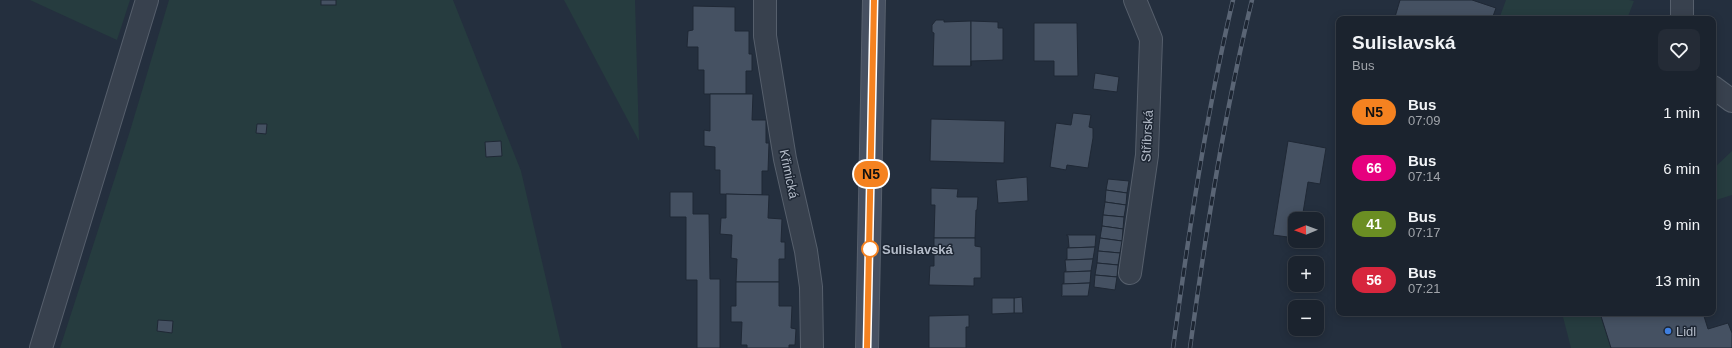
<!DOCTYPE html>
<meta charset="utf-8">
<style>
body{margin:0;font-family:Helvetica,sans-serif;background:#242b36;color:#f1f3f6;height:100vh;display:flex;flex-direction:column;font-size:15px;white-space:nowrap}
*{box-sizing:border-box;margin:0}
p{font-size:13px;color:#a0a4aa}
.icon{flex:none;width:22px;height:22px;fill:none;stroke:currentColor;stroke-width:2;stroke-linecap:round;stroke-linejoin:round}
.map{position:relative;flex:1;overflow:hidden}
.sheet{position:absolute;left:1336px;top:16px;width:380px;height:300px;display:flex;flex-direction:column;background:#1b232e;border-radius:8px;box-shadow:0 2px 10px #0003,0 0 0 1px #39404a}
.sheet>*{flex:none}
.badge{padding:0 8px;border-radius:13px;font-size:14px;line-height:26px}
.needle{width:26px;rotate:269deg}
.fabs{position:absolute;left:1288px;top:212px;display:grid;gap:8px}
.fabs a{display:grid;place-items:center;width:36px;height:36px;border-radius:8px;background:#1b232e;box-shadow:0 2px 10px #0003,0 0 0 1px #39404a;font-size:20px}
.map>.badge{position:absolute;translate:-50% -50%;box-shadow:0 0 0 2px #fff}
.round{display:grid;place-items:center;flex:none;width:42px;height:42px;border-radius:8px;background:#242b36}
.summary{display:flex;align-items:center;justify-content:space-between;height:68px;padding:0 16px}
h1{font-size:19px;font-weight:700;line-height:30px}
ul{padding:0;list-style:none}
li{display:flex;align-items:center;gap:12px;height:56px;padding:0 16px}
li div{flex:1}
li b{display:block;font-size:15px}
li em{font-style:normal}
li .badge{min-width:44px;font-weight:700;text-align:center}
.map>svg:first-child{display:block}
.green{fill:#263c3f}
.building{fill:#455162;stroke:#1f2835}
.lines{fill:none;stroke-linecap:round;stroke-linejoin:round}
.street-casing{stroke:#565f6c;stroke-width:24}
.secondary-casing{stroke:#565f6c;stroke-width:24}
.street{stroke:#38414e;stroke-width:22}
.secondary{stroke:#465061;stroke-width:22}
.rail-casing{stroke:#5a6575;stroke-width:4.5}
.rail{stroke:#1d2633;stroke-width:3;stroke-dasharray:9;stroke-linecap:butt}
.line-casing{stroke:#fff;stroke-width:9}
.line{stroke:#f58220;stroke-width:6}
.stop-dot{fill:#fff;stroke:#f58220;stroke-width:2}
.shop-dot{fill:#3f7fe0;stroke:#1d2633;stroke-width:1.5}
.labels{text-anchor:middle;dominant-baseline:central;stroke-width:3;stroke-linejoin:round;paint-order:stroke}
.street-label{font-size:13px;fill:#b4bcc9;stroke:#1d2633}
.stop-label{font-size:13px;font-weight:bold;fill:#b4bcc9;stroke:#1d2633;text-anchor:start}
.poi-label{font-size:13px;fill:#b4bcc9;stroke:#1d2633;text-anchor:start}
</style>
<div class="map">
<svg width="1732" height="348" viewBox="0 0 1732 348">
<rect width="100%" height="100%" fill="#242f3e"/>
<g class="green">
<path d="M30,0h100l-13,40z"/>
<path d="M169,0h284l68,171 41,177h-502l70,-217z"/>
<path d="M564,0h71l4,141z"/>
<path d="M1506,0h123l5,1 -7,18h-128z"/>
<path d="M1732,151v44l-19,6v-32z"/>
<path d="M1562,313h39l-1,1 11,34h-40z"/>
</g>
<g class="building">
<rect x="321" y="0" width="15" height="5"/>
<path d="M1400,0h72l24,8 -4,11h-92l-5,-2z"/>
<path d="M693,6l42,1v24h14v23h3v17h-6v23h-42v-24h-6v-23h-11l1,-16 5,-1z"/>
<path d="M936,20h8v2l27,-1v45h-38l1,-33 -2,-1v-7z"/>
<path d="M971,21l27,1v6h5v32l-32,1v5z"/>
<path d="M1034,23h43l1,53h-24v-15h-20z"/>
<path d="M1095,73l24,4 -2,15 -24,-3z"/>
<path d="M710,94h43l-1,26h14v23h3l-1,28h-6v24l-42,-1v-24h-5v-23l-11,-1v-16l6,1z"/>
<path d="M1073,113l18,2 -2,12 4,1v10l-5,30 -21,-3 -1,5 -16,-3 6,-44 15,2z"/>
<path d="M931,119l74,2 -1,42 -74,-2z"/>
<path d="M257,124h10l-1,10 -10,-1z"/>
<path d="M501,141l1,15 -16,1 -1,-15z"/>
<path d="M1288,141l38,7 -6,36 -12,-2 -6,37h-7v19l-22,-3z"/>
<path d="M1027,177l1,24 -30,2 -2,-23z"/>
<path d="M1108,179l21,2 -2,12 -21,-3z"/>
<path d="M931,188l27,1 -1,8h21l-1,13h-1l-1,28h-41l1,-33h-4z"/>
<path d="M1106,190l21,3 -1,12 -21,-3z"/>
<path d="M670,192h23v22h16l1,65h10v69h-23v-68h-11v-63h-16z"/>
<path d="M726,194l43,1 -1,23 14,1 -1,23h4v17h-6v23h-43l1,-23 -6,-1 1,-23 -12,-1 1,-16h5z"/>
<path d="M1105,202l21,3 -2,12 -21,-2z"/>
<path d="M1103,215l21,2 -1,12 -21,-3z"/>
<path d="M1102,226l21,3 -1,12 -22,-3z"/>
<path d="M1066,235h30l-1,12 -28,1 2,-1 -1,-11z"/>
<path d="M934,238h41v8l6,1v31h-7v8l-45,-1 1,-19h4z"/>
<path d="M1100,238l22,3 -2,12 -22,-2z"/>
<path d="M1095,247l-2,12 -28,1 2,-1v-11z"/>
<path d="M1098,251l22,2 -2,12 -21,-2z"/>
<path d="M1093,259l-2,12 -27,1 2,-1 -1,-11z"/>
<path d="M1097,263l21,2 -1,12 -22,-2z"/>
<path d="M1091,271l-1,12 -28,1 2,-1v-11z"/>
<path d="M1095,275l22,2 -2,13 -21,-3z"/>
<path d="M736,282h43v24h13l-1,22 5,1 -1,16h-6v3h-42v-3h-6l1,-23h-11v-16h5z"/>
<path d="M1090,283l-2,13h-27l1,-1v-11z"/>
<path d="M1022,297l1,16h-9v-15z"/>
<path d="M992,298h22v15l-22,1z"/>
<path d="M1600,313h103l5,16 20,-6 4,10v15h-121z"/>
<path d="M969,315v12h-3v21h-37v-32z"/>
<path d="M158,320l15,1 -1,12 -15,-2z"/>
</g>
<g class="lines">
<defs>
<g id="street">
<path d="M765,0v36l20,123 21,92 5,36 1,61"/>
<path d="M1682,0v19"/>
<path d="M1713,87l19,14"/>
<path d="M1130,273l17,-118 4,-116 -16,-39"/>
<path d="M41,348l106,-348"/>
</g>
<path id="secondary" d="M867,348l7,-348"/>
</defs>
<use href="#street" class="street-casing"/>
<use href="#secondary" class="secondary-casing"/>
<use href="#street" class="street"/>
<use href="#secondary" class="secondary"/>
<defs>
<g id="rail">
<path d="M1173,348c16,-117 33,-233 60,-348"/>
<path d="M1190,348c16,-117 34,-233 62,-348"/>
</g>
</defs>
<use href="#rail" class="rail-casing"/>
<use href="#rail" class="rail"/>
</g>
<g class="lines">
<defs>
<path id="line" d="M867,348l7,-348"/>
</defs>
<use href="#line" class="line-casing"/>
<use href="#line" class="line"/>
</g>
<circle class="stop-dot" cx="870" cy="249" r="8"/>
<circle class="shop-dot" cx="1668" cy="331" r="4"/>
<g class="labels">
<g class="street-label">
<text transform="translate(1147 136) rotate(-87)">Stříbrská</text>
<text transform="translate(789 174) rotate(78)">Křimická</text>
</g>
<g class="stop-label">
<text x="882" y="249">Sulislavská</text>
</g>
<g class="poi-label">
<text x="1676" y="331">Lidl</text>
</g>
</g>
</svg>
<div class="fabs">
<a><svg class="needle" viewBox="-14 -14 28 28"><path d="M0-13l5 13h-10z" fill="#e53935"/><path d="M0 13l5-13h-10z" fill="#a0a4aa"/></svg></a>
<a>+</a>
<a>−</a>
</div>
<b class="badge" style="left:871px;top:174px;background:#f58220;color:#111">N5</b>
<section class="sheet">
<div class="summary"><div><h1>Sulislavská</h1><p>Bus</p></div><a class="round"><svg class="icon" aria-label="heart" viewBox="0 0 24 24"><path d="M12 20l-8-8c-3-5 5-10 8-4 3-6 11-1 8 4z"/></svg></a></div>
<ul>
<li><span class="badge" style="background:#f58220;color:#111">N5</span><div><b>Bus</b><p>07:09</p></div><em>1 min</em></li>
<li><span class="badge" style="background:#e6007e;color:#fff">66</span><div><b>Bus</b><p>07:14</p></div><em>6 min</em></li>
<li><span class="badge" style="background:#6b8e23;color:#fff">41</span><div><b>Bus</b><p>07:17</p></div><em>9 min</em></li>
<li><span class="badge" style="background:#d7263d;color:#fff">56</span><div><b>Bus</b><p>07:21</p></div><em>13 min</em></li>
</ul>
</section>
</div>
